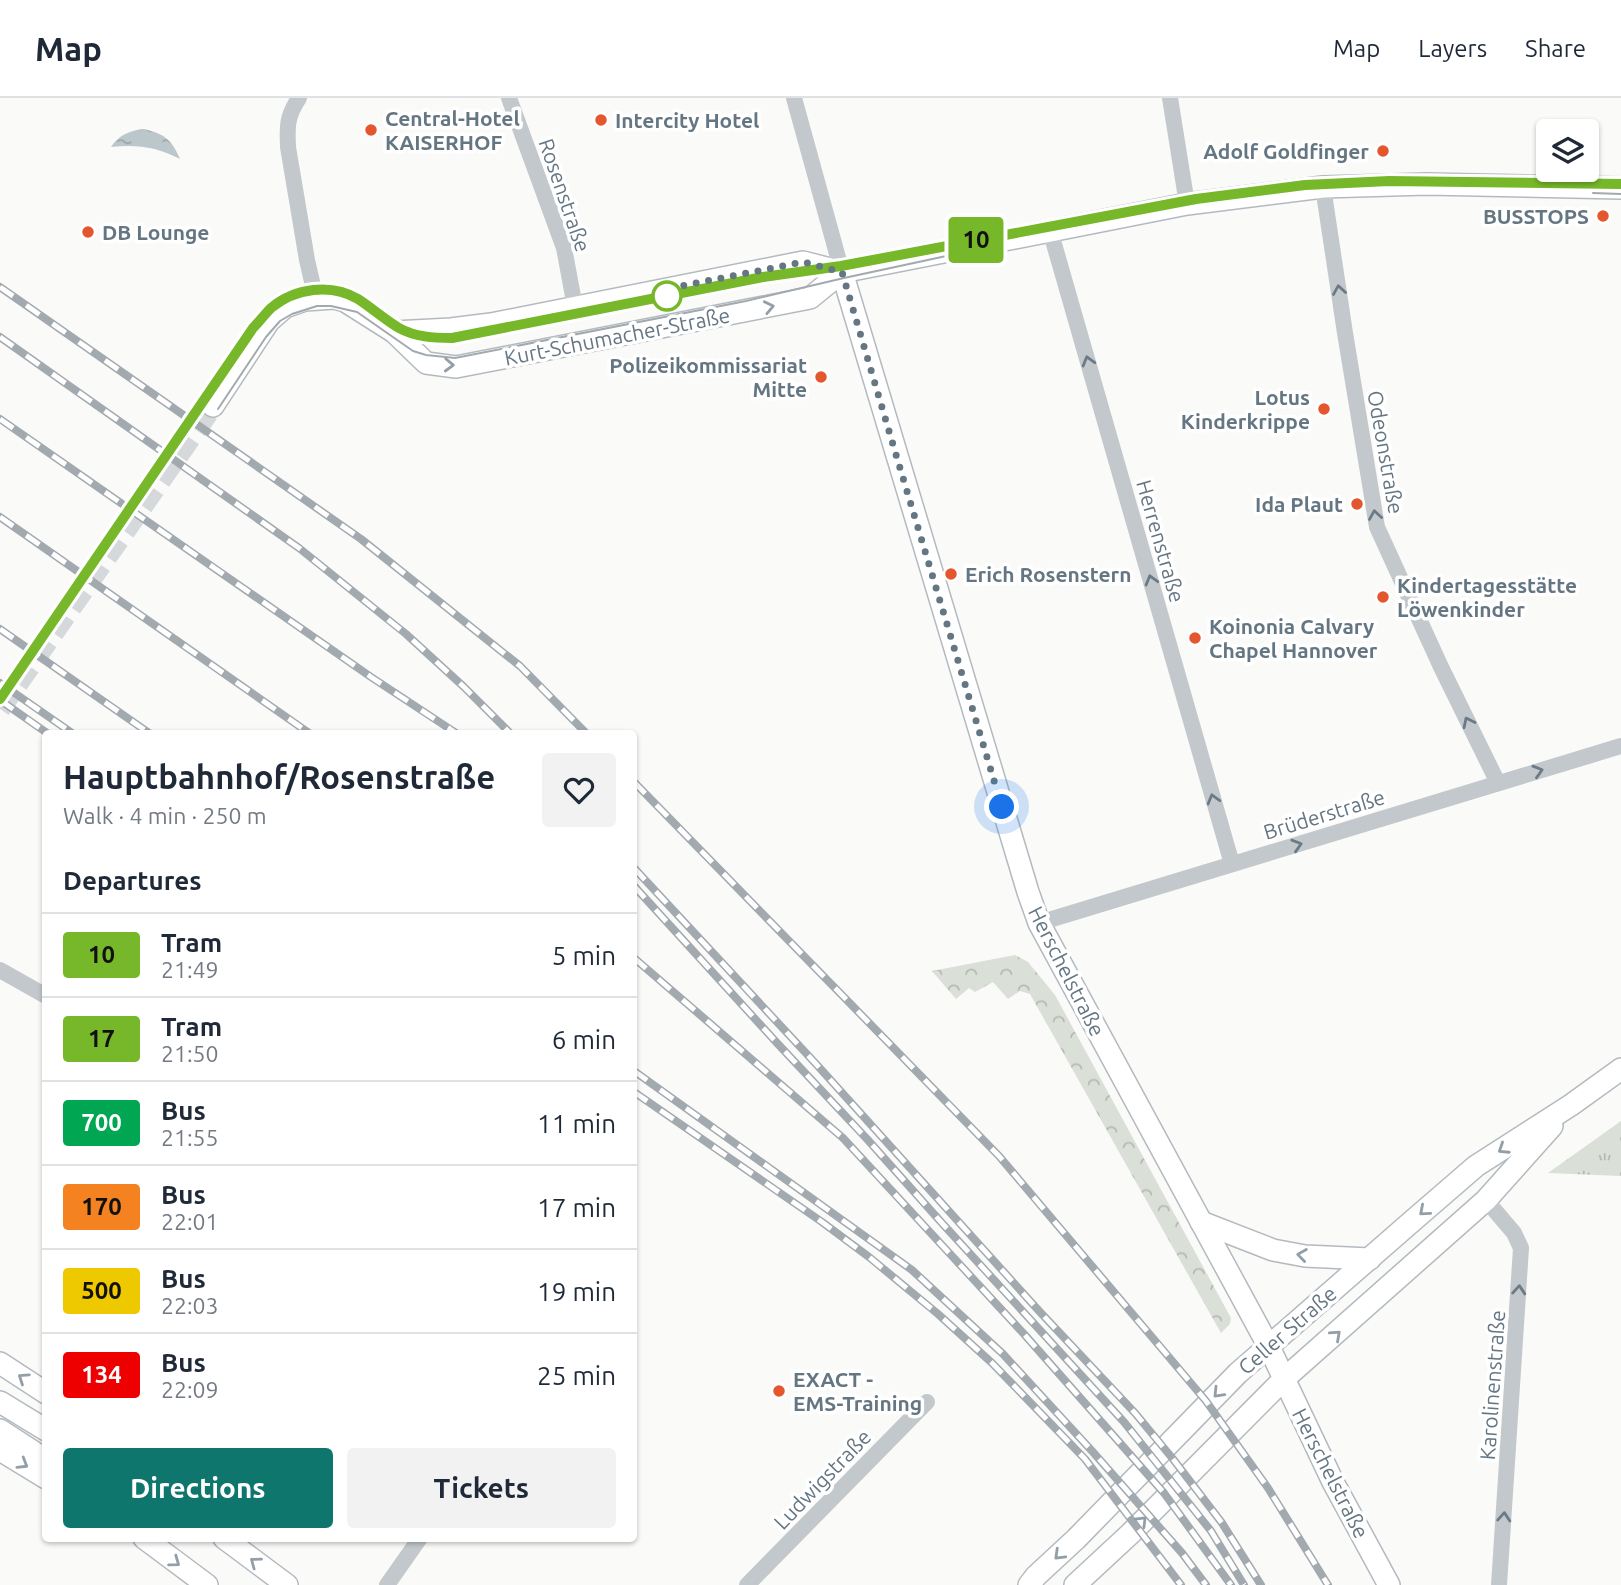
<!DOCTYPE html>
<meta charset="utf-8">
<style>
body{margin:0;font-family:Ubuntu,sans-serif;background:#f2f2f3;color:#1f2937;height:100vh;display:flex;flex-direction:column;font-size:26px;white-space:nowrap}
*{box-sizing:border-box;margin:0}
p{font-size:23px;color:#747a83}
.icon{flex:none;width:38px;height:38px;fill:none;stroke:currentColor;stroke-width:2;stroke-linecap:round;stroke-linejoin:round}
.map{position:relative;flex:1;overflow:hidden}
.details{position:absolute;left:42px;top:632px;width:595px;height:812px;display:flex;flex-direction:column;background:#fff;border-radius:7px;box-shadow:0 2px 5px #0004}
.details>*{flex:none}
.badge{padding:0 14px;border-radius:5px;font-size:24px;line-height:46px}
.controls{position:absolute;left:1536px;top:21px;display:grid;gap:14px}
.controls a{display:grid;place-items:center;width:63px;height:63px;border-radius:7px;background:#fff;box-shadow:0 2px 5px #0004;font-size:35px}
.you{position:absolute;width:35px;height:35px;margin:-18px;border:5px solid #fff;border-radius:50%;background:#1a73e8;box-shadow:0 0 0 10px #1a73e833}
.map>.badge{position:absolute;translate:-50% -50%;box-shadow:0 0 0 4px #fff}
h2{padding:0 21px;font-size:26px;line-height:63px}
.round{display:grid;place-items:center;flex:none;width:74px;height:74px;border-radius:7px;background:#f2f2f3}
.summary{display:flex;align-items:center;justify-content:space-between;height:119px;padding:0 21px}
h1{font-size:33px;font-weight:700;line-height:52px}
.cta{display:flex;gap:14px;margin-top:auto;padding:14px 21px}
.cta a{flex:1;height:80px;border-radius:7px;background:#0f766e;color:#fff;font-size:28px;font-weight:700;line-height:80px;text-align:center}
.cta a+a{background:#f2f2f3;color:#1f2937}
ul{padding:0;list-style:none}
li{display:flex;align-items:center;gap:21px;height:84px;padding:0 21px;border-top:2px solid #e0e1e3}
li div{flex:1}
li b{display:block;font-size:26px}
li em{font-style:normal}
li .badge{min-width:77px;font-weight:700;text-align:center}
header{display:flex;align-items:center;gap:42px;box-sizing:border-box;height:98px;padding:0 35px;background:#fff;border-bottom:2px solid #e0e1e3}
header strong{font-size:33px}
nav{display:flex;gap:38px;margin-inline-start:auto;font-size:24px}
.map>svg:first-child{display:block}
.grass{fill:url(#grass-tufts)}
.forest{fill:url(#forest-crowns)}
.water{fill:url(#water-ripples)}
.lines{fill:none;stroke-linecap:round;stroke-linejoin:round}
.secondary-tunnel{stroke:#d5d9db;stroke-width:21;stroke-dasharray:21 10;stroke-linecap:butt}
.secondary-casing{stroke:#b3babf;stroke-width:24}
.street{stroke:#c3c8cc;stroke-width:16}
.secondary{stroke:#fff;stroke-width:21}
.tram{stroke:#a2aab0;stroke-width:2}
.rail-casing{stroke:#a2aab0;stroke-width:8}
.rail{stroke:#fff;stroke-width:5;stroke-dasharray:16;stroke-linecap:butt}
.oneway{stroke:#6a7a87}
.oneway2{stroke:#939fa8}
.line-casing{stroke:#fff;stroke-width:16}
.line{stroke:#76b82a;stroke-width:10}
.walk{stroke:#657683;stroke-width:7;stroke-dasharray:0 12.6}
.poi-dot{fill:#e4572e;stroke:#fff;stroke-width:2.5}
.stop-dot{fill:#fff;stroke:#76b82a;stroke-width:3.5}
.labels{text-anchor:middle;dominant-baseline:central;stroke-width:7;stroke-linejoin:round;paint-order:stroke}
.poi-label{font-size:21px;font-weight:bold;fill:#657683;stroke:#fff;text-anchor:start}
.street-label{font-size:21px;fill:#657683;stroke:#fff}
</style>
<header>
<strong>Map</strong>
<nav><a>Map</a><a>Layers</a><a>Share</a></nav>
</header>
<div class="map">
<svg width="1621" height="1487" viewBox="0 0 1621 1487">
<defs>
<pattern id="grass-tufts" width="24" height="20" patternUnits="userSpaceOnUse" patternTransform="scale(1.75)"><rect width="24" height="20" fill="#dadfd7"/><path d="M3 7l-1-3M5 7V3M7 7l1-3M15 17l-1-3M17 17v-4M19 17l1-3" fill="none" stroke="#b4b9b4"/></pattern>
<pattern id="forest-crowns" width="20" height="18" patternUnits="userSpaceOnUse" patternTransform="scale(1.75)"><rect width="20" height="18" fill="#dadfd7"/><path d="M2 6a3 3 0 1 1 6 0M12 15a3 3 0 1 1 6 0" fill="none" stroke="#b4b9b4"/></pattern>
<pattern id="water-ripples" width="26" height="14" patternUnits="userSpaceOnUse" patternTransform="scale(1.75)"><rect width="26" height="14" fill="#bbc7cb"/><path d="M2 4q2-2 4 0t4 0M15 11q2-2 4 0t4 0" fill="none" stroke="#9ca6aa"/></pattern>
</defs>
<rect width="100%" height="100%" fill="#fafaf8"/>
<path class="grass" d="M1621,1023v55l-73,-3z"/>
<path class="forest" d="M1015,857l13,7 27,33 176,323 -1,6 -9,9 -191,-339 -10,-3 -12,8 -15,-17 -18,10 -6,-4 -13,11 -24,-28z"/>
<path class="water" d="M143,31c21,4 29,11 37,30 -22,-12 -44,-15 -69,-12 8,-12 18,-16 32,-18z"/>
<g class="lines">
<path class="secondary-tunnel" d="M0,611l213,-303"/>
<defs>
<g id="secondary">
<path d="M842,174l186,620 11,31 230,424 64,135 56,103"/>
<path d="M394,234l57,-3 40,-5 312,-62 39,10 345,-68 136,-17 104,-3 194,4"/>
<path d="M213,308l56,-85 16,-14 20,-7 29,-2 11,3 49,31 32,31 30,4 354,-69 32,-26"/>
<path d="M1201,1124l72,28 32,6 65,3"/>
<path d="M0,1265l46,30"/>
<path d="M0,1304l46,28"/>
<path d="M0,1332l46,30"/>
<path d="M0,1352l46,28"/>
<path d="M144,1440l63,47"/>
<path d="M224,1440l63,47"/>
<path d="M1029,1487l7,-9 40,-37 162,-166 179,-156 59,-51 95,-61 50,-36"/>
<path d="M1075,1487l55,-51 154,-155 202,-179 66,-74"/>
</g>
</defs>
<use href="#secondary" class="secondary-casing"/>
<g class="street">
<path d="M299,0c-12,18 -12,28 -11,49l19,113 9,39"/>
<path d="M509,0l55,150 11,59"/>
<path d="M794,0l48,174"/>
<path d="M1170,0l17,106"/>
<path d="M1323,89l22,146 32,194 64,140 57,116"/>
<path d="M1050,132l182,634"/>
<path d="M1039,825l582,-177"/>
<path d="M0,872l46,26"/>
<path d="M1486,1102l28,33 7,15 -22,337"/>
<path d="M387,1487l33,-47"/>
<path d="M747,1487l180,-183"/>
</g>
<use href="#secondary" class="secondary"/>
<g class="tram">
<path d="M1593,95l28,1"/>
<path d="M204,301c12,-17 25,-35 37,-53 9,-12 18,-27 29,-37 10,-9 21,-14 33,-17 45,-10 62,17 96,36 23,13 49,10 74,7l290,-58 78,-11 355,-67 109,-14 84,-4 232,3"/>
<path d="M218,311l48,-72 14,-16 12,-7 25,-8h14l26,6 56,39 13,4 29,3 291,-57 98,-23 107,-23"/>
</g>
<defs>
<g id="rail">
<path d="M0,189l361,252 159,127 66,67"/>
<path d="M0,239l299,211 107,86 58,53 46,46"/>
<path d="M0,321l371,258 85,56"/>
<path d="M0,419l309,216"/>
<path d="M0,531l149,104"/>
<path d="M0,585l72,50"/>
<path d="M0,602l47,33"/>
<path d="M634,684l365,374 207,245 62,87 60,97"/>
<path d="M634,770l183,197 223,247 95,101 38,46 49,64 39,62"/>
<path d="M634,788l143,157 90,96 74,83 183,200 87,109 33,54"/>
<path d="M634,860l209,180 181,196 140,159 67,92"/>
<path d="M634,973l278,199 91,84 89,97 90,102 24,32"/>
<path d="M634,994l188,130 47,35 69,57 54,49 93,96 96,126"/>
</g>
</defs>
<use href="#rail" class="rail-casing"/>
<use href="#rail" class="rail"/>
</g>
<defs><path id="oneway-chevron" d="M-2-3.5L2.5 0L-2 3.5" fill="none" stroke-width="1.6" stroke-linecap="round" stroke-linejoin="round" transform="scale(1.75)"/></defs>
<g class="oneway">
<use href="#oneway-chevron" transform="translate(1339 192) rotate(-99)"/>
<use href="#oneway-chevron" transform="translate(1088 263) rotate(-106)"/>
<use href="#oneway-chevron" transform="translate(1375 417) rotate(-99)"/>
<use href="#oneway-chevron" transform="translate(1151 482) rotate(-106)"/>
<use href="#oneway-chevron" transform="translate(1468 624) rotate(-116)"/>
<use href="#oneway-chevron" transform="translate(1538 673) rotate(-17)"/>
<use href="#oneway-chevron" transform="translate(1213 701) rotate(-106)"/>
<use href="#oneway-chevron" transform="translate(1297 747) rotate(-17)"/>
<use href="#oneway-chevron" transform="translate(1519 1192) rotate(-86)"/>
<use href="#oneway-chevron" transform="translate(1504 1419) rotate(-86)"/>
</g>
<g class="oneway2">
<use href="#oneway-chevron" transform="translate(769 209) rotate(-12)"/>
<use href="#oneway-chevron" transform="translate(449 267) rotate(2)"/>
<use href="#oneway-chevron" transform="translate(1503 1051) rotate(147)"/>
<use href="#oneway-chevron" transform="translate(1424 1113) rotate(139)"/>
<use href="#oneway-chevron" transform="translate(1302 1157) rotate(-172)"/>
<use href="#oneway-chevron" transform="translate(1336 1237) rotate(-42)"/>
<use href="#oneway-chevron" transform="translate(23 1280) rotate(-146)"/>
<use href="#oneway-chevron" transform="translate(1218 1295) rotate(134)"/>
<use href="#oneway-chevron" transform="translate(23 1366) rotate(31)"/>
<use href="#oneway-chevron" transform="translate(1142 1423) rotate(-45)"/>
<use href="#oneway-chevron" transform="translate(1059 1457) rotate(136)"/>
<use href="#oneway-chevron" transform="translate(175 1464) rotate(36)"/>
<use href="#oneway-chevron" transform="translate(255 1464) rotate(-143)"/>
</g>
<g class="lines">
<defs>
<path id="line" d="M0,601l253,-371c6,-6 12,-14 18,-20 24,-20 60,-25 87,-9 14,9 27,21 41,29 16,9 35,10 53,10l311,-61 78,-11 355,-67 109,-14 84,-4 232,3"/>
</defs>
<use href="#line" class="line-casing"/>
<use href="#line" class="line"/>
<path class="walk" d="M667,198l-1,-7 137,-27 39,10 52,176 108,359"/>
</g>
<g class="poi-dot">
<circle cx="601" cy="22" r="7"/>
<circle cx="371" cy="32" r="7"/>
<circle cx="1383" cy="53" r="7"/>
<circle cx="1603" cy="118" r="7"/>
<circle cx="88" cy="134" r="7"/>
<circle cx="821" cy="279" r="7"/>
<circle cx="1324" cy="311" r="7"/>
<circle cx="1357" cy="406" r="7"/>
<circle cx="951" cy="476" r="7"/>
<circle cx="1383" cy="499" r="7"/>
<circle cx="1195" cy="540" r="7"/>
<circle cx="779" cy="1293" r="7"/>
</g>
<circle class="stop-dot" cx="667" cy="198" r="14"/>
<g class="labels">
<g class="poi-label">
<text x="385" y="20">Central-Hotel<tspan x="385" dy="24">KAISERHOF</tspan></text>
<text x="615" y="22">Intercity Hotel</text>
<text x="1369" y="53" text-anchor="end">Adolf Goldfinger</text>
<text x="1589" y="118" text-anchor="end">BUSSTOPS</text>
<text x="102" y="134">DB Lounge</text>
<text x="807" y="267" text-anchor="end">Polizeikommissariat<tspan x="807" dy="24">Mitte</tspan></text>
<text x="1310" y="299" text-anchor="end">Lotus<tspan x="1310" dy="24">Kinderkrippe</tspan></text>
<text x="1343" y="406" text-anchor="end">Ida Plaut</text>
<text x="965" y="476">Erich Rosenstern</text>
<text x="1397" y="487">Kindertagesstätte<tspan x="1397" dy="24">Löwenkinder</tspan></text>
<text x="1209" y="528">Koinonia Calvary<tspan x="1209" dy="24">Chapel Hannover</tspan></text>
<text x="793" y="1281">EXACT -<tspan x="793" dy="24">EMS-Training</tspan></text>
</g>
<g class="street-label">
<text transform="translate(565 97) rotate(71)">Rosenstraße</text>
<text transform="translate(617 238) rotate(-11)">Kurt-Schumacher-Straße</text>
<text transform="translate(1386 354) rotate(80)">Odeonstraße</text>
<text transform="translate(1161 443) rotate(74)">Herrenstraße</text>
<text transform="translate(1324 716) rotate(-17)">Brüderstraße</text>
<text transform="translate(1067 873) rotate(63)">Herschelstraße</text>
<text transform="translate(1287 1232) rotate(-41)">Celler Straße</text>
<text transform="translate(1492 1287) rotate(-86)">Karolinenstraße</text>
<text transform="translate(1331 1375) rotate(63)">Herschelstraße</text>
<text transform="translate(822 1381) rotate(-46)">Ludwigstraße</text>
</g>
</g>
</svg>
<div class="controls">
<a><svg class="icon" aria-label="layers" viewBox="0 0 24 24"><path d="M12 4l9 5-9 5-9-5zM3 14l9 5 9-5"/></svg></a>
</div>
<div class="you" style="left:1002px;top:709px"></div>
<b class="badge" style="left:976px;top:142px;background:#76b82a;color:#111">10</b>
<section class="details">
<div class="summary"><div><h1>Hauptbahnhof/Rosenstraße</h1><p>Walk · 4 min · 250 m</p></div><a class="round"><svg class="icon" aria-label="heart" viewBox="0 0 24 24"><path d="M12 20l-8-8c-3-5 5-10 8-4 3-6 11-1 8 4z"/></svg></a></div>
<h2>Departures</h2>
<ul>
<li><span class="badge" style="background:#76b82a;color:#111">10</span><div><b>Tram</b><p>21:49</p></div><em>5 min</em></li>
<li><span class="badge" style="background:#76b82a;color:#111">17</span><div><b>Tram</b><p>21:50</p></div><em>6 min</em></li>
<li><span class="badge" style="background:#00a651;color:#fff">700</span><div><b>Bus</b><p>21:55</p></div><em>11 min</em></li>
<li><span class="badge" style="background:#f58220;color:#111">170</span><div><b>Bus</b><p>22:01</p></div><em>17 min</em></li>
<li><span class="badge" style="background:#eec900;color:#111">500</span><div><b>Bus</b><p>22:03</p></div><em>19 min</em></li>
<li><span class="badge" style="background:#e00;color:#fff">134</span><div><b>Bus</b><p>22:09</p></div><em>25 min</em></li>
</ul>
<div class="cta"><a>Directions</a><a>Tickets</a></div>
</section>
</div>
